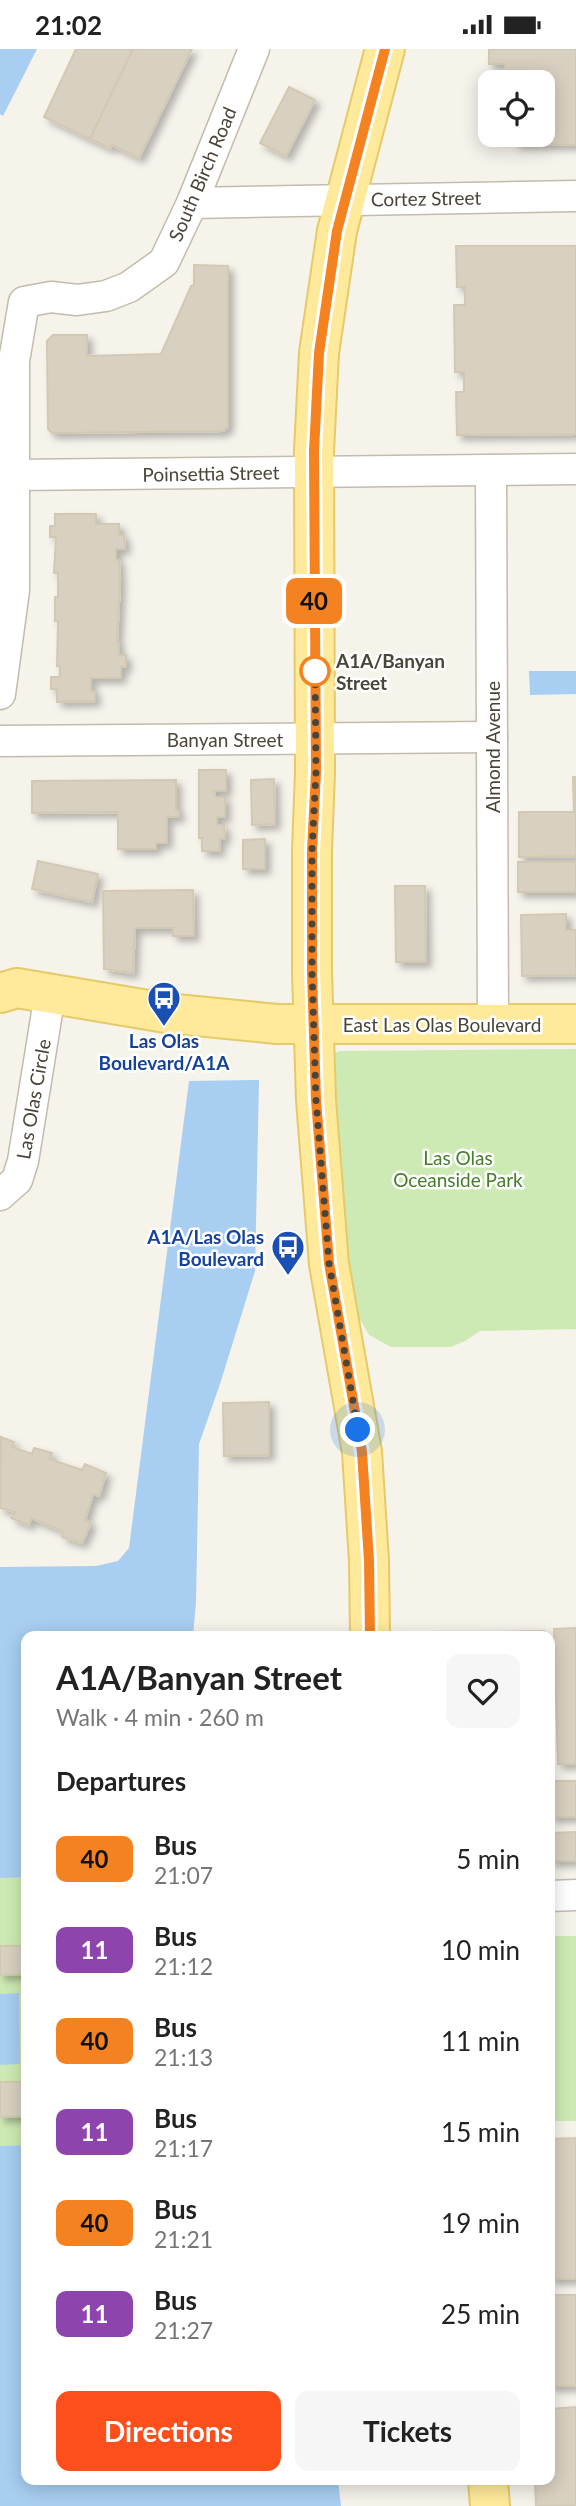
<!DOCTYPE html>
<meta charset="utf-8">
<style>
body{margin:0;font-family:Lato,sans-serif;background:#f6f6f6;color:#222;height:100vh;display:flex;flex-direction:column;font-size:26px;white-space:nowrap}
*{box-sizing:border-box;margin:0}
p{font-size:23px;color:#767676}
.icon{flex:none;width:38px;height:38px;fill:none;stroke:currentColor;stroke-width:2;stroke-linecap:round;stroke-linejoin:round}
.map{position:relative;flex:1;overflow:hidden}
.details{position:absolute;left:21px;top:1582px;width:534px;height:854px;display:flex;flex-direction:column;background:#fff;border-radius:14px;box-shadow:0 4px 18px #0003}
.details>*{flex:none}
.badge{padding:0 14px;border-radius:10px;font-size:24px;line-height:46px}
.controls{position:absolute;left:478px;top:21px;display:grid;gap:14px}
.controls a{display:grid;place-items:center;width:77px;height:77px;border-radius:14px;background:#fff;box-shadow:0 4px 18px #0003;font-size:35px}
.you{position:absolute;width:35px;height:35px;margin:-18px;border:5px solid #fff;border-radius:50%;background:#1a73e8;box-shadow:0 0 0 10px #1a73e833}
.map>.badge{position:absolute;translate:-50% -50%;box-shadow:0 0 0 4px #fff}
h2{padding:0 35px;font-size:26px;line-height:63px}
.round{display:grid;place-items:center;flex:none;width:74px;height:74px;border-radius:14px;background:#f6f6f6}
.overview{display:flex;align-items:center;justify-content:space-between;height:119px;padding:0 35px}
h1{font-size:33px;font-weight:700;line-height:52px}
.primary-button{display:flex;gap:14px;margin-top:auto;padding:14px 35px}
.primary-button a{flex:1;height:80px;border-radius:14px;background:#fc4f1c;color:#fff;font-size:28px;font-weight:700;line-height:80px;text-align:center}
.primary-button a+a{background:#f6f6f6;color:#222}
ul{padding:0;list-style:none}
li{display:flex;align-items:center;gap:21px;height:91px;padding:0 35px}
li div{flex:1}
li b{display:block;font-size:26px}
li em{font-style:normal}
li .badge{min-width:77px;font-weight:700;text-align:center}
.status{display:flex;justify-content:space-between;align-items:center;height:49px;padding:0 35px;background:#fff;direction:ltr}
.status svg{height:19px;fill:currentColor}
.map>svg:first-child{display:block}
.green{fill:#ceeab4}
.water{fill:#a8cef2}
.building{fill:#d8d0c0;stroke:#d3c9b3;stroke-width:2;filter:url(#shadow)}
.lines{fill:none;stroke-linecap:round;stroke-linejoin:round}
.minor-casing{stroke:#c2bcad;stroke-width:33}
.major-casing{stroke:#e6ca69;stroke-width:42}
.minor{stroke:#fff;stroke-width:30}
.major{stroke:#ffea9b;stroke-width:38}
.line-casing{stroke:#fff;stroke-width:16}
.line{stroke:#f58220;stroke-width:10}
.walk{stroke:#4b4539;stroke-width:7;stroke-dasharray:0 12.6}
.stop-dot{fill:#fff;stroke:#f58220;stroke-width:3.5}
.labels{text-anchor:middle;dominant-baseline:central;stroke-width:5;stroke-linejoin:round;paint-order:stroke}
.street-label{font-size:19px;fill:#4b4539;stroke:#fff}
.stop-label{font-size:19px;font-weight:bold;fill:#4b4539;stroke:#fff;text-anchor:start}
.transit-label{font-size:19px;font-weight:bold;fill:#164399;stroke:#fff}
.park-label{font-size:19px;fill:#447e2a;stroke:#fff}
</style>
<div class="status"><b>21:02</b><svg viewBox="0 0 49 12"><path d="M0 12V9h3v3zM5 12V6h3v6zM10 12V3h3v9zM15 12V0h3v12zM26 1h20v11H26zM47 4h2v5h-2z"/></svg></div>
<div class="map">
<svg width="576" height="2457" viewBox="0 0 576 2457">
<defs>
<filter id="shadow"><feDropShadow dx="5" dy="5" stdDeviation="3.5" flood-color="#0004"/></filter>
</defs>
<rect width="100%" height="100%" fill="#f6f3eb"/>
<g class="green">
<path d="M576,1000v280l-96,2 -15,10 -14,6h-60l-22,-12 -12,-21 -6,-31 -13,-139 -10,-55 6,-36 6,-2z"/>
<path d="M0,1828h26v268l-26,1z"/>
<rect x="550" y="1887" width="26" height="185"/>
</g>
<g class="water">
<path d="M0,0h37l-34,67 -3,-2z"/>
<path d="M529,622h47v23l-46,1z"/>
<path d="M259,1031l-4,191 -35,113 -21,60 -3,158 -3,34h-167v241l-26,1v-311l96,-1 22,-5 11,-13 60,-467z"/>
<path d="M19,1944l1,71 -20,1v-71z"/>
<path d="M26,2096v335h312l3,26h-341v-360z"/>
</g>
<g class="building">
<path d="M76,0h57l-43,90 -46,-22z"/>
<path d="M133,0h59l-53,109 -27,-13 -2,3 -20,-9z"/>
<path d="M489,0h87v96l-61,-2 -1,-8h28v-53h-35l-2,-18h-16z"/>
<path d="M289,38l26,13 -29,56 -26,-13z"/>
<path d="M456,197h120v188l-119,1 -1,-43h8v-20h-9l-1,-67h11v-18h-8z"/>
<path d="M194,216l34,1v160l-5,5 -171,2 -4,-4 -1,-88 6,-6h34v21l74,-2 30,-68 3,-1z"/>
<path d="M55,465h41v10h23v11h5l1,14h-9v11h3l1,24 -3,59h2v12h7v12h-5v11h-30v13h4v10l-38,1v-13h-6v-12h9v-11h-3l1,-45h-3v-24h3v-24h-4l2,-36h-6v-11h5z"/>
<path d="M199,721h27v21h-12l1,6h10v20h-8v8h7l1,14h-6l1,12h-18v-13h-3z"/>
<path d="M573,728h3v35h-2z"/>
<path d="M274,730l1,45 -23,1 -1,-45z"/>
<path d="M176,731v30h3v7h-12v26h-11v6h-38v-37l-86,1v-32z"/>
<path d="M519,763h57v44l-57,1z"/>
<path d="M265,790v30h-22v-29z"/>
<path d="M38,812l60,13 -6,28 -60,-13z"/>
<rect x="518" y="813" width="58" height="30"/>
<path d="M395,837h30l1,76h-30z"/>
<path d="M193,841l1,46h-21v-8h-38l-2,45 -29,-4 -1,-78z"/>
<path d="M566,865v16h10v45l-54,1 -1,-61z"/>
<path d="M269,1353v53l-45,1 -1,-53z"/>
<path d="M1,1388l13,5 -2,5 20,7 2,-6 18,5 -3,6 33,11 3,-6 21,9 -7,23 -6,-2 -8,26 6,3 -9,20 -20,-6 1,-6 -32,-13 -2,7 -18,-7 4,-6 -15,-4z"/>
<path d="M576,1579v136h-18l-4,-135z"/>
<path d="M544,1582v5h-111v-3z"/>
<rect x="550" y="1732" width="26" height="36"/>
<path d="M576,1783v29h-26v-28z"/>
<path d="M0,1897h26v28l-26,1z"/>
<path d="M0,2033h26v34l-26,1z"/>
<path d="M576,2089v141h-26v-140z"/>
<rect x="550" y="2246" width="26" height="91"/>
<path d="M576,2358v99h-40l-1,-26h15v-71z"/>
</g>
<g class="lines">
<defs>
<g id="minor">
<path d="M192,154l384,-7"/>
<path d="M491,421l2,554"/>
<path d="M13,426l563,-6"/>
<path d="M0,645l14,-104v-229l10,-59 27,-5 26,3 29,-4 23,-9 35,-25 28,-59 62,-154"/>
<path d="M0,692l492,-4"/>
<path d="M0,1146l17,-15 6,-19 27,-167"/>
<path d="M550,1847l26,-1"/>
</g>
<g id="major">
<path d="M0,944l17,-5 149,25 111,11h299"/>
<path d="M370,1587l-1,-75 -7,-109 -33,-188 -13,-164 -4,-128v-121l3,-79 -1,-321 5,-98 18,-122 48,-182"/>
<path d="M488,2431l2,26"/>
</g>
</defs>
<use href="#minor" class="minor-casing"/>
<use href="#major" class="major-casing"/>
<use href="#minor" class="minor"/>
<use href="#major" class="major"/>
</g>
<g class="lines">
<defs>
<path id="line" d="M370,1587l-1,-75 -7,-109 -33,-189 -13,-163 -4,-128v-121l4,-79 -2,-321 5,-98 18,-122 48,-182"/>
</defs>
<use href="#line" class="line-casing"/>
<use href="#line" class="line"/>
<path class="walk" d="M315,622v-12l1,113 -4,79v121l4,128 13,163 29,167"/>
</g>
<defs>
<symbol id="bus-pin" viewBox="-11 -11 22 30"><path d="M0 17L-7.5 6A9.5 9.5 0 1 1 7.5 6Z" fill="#1a4fb4" stroke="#fff"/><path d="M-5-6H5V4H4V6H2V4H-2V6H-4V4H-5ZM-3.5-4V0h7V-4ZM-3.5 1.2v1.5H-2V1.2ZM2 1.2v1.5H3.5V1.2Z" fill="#fff"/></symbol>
</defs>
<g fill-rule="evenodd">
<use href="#bus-pin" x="145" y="930" width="38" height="52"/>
<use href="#bus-pin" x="269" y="1179" width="38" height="52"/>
</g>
<circle class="stop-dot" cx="315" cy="622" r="14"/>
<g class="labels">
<g class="street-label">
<text transform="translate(202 125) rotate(-67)">South Birch Road</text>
<text transform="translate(426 149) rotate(-1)">Cortez Street</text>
<text transform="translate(211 424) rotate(-1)">Poinsettia Street</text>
<text x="225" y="690">Banyan Street</text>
<text transform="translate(492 698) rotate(-90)">Almond Avenue</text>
<text x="442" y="975">East Las Olas Boulevard</text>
<text transform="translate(33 1050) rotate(-80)">Las Olas Circle</text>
</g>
<g class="stop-label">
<text x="336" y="611">A1A/Banyan<tspan x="336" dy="22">Street</tspan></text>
</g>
<g class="transit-label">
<text x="164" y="991">Las Olas<tspan x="164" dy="22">Boulevard/A1A</tspan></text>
<text x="264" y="1187" text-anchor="end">A1A/Las Olas<tspan x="264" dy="22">Boulevard</tspan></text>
</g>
<g class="park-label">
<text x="458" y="1108">Las Olas<tspan x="458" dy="22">Oceanside Park</tspan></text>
</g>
</g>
</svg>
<div class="controls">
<a><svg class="icon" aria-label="locate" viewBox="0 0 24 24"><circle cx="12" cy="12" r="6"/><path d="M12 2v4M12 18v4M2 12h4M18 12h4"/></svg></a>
</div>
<div class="you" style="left:358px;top:1381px"></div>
<b class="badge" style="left:314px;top:552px;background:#f58220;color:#111">40</b>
<section class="details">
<div class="overview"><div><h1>A1A/Banyan Street</h1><p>Walk · 4 min · 260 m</p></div><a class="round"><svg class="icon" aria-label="heart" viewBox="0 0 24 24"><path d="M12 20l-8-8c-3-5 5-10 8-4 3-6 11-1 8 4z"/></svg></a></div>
<h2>Departures</h2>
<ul>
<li><span class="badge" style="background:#f58220;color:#111">40</span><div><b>Bus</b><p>21:07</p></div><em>5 min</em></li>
<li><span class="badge" style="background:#8e44ad;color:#fff">11</span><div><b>Bus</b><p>21:12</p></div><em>10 min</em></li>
<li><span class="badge" style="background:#f58220;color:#111">40</span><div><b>Bus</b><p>21:13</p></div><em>11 min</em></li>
<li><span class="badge" style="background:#8e44ad;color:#fff">11</span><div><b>Bus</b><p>21:17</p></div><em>15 min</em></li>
<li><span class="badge" style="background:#f58220;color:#111">40</span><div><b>Bus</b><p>21:21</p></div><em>19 min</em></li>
<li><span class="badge" style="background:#8e44ad;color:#fff">11</span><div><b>Bus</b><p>21:27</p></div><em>25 min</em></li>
</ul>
<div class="primary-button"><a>Directions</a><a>Tickets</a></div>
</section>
</div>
